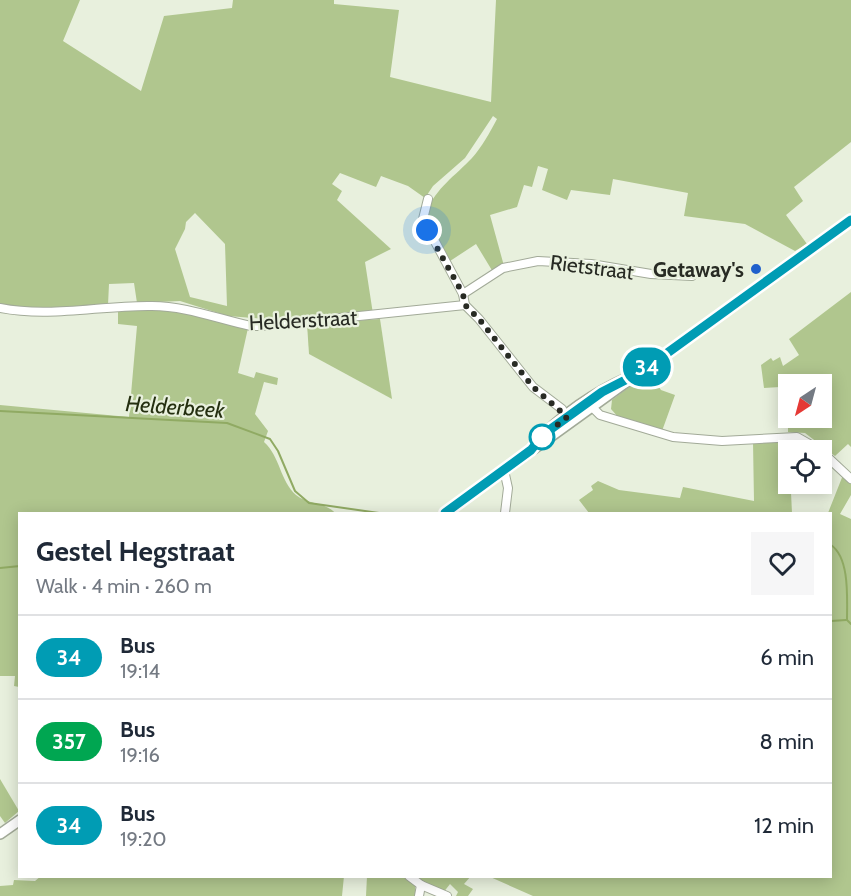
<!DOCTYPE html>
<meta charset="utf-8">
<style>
body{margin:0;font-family:Cabin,sans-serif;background:#f6f6f7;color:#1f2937;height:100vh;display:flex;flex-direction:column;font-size:22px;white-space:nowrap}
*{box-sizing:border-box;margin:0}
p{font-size:20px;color:#747a83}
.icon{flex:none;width:33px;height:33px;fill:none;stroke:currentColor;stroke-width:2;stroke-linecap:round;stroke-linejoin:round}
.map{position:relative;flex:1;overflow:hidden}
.drawer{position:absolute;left:18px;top:512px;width:814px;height:366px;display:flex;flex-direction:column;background:#fff;border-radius:0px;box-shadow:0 3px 15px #0003}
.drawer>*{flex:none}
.badge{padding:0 12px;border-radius:20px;font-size:21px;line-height:39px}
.needle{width:39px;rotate:216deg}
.buttons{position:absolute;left:778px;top:374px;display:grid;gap:12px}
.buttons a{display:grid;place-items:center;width:54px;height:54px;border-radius:0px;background:#fff;box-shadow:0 3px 15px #0003;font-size:30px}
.you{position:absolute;width:30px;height:30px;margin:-15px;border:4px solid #fff;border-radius:50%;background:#1a73e8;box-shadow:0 0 0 9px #1a73e833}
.map>.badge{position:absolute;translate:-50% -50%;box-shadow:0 0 0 3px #fff}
.round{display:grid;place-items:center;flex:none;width:63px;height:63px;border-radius:0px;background:#f6f6f7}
.overview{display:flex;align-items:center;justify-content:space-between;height:102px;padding:0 18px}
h1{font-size:28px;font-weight:700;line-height:45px}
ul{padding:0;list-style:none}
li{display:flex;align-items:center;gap:18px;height:84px;padding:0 18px;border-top:2px solid #e0e1e3}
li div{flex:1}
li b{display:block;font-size:22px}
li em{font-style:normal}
li .badge{min-width:66px;font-weight:700;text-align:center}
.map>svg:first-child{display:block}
.green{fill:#b0c68e;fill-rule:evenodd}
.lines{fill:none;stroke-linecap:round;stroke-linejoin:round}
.stream{stroke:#90aa63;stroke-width:2}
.minor-casing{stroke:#a2aa98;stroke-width:10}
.major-casing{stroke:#a2aa98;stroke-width:12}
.minor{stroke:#fff;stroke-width:8}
.major{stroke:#fff;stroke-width:9}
.line-casing{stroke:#fff;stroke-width:14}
.line{stroke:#009cb4;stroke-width:9}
.walk{stroke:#282b24;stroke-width:6;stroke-dasharray:0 10.8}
.poi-dot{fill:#2060cc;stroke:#e8f0dd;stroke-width:2}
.stop-dot{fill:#fff;stroke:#009cb4;stroke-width:3}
.labels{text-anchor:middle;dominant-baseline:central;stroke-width:4.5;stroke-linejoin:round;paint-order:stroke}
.street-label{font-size:21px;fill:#282b24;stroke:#e8f0dd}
.poi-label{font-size:21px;font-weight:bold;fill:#282b24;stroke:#e8f0dd;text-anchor:end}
.water-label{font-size:22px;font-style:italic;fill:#242f10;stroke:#e8f0dd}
</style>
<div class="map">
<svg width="851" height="896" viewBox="0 0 851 896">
<rect width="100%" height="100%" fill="#e8f0dd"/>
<g class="green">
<path d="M0,0h80l-17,41 78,50 23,-75 68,-8 1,-8h101v4l65,6 -9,67 101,25 5,-102h355v142l-57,45 9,14 -17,14 21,29 -12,7 -50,-27 -61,-8 4,-23 -75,-14 -3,16 -39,-5 -4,10 -25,-10 6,-21 -10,-3 -6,21 -8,-2 -7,22 -27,8 14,51 -11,6 -17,-28 -29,19 -20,-52c9,-23 28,-35 45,-53 10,-11 18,-26 25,-39l-4,-3 -28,42 -32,28 -8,12 -17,-12 -27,-10 -5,11 -36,-14 -8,11 10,7 -5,9 54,49 -26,13 8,52 -108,5 -37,-3 -48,-15 -43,2 -3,-20 -25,1 -1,21c-37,3 -72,7 -108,-1zM195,213l30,31 2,62 -37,-9 -15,-48 10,-20 1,-7z"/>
<path d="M851,292v155l-3,-3 -13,12 -30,-23 -17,-1v-9h-4l-4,-36 -16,1 -3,-23 10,-7 2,3 7,-4 3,9 16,-11 -10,-16zM789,384h33v33h-33z"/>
<path d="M155,309l25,3 68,16 -10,45 16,5 2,-6 22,6 -1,7 -13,-3 -9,32 13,17 -4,11c16,14 16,39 32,53 11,9 31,8 39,18h-315l-1,174 -5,-1 1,-10h-15v-271l129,12 8,-91 -19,-2v-13z"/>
<path d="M380,319l12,80 -83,-45 -2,-30z"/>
<path d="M649,372l12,18 14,5 -13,36 -43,-13 -8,-9 1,-9z"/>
<path d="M800,440l-4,10h-7l3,63h-203l-10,-13 14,-10 -2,-4 7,-5 21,9 61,8 3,-11 71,14 -1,-59z"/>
<path d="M843,475l8,6v14l-11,19 11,5v377h-318l-45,-20h343v-363h-3z"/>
<path d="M0,779l19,32 -14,12 -5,-7z"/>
<path d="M41,876h303l-2,20h-342v-10l13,-1 1,-5 21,1z"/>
<path d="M367,876h36l12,8v12h-49z"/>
<path d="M415,876h56l-7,8 9,5 -5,7h-12l2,-4 -8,-8 -7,9z"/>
</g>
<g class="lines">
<g class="stream">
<path d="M0,411l227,12 43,16 8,12 17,40 14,12 70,10"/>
<path d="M831,545c19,13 16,54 16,75l4,4"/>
<path d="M0,568l20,-2"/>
<path d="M831,621l15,-1"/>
</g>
<defs>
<g id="minor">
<path d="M428,199l-5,20 40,75 2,11 14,14 54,68 29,22 6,10"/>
<path d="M463,294l40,-26 35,-7 53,3 60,10 41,2"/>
<path d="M0,308c51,10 101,-3 152,-2 34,0 66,13 99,20h12l202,-21"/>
<path d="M588,403l12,12 73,22 49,4 75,-4 23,13"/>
<path d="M822,452l29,27"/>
<path d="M504,470l4,18 -3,25"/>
<path d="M409,876l12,9 26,11"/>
<path d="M419,896l2,-11"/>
</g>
<g id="major">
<path d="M536,444c22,-28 61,-53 93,-67"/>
<path d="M445,513l406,-293"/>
<path d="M0,834l20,-14"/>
</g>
</defs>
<use href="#minor" class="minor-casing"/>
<use href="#major" class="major-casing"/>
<use href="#minor" class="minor"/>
<use href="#major" class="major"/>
</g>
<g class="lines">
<defs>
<path id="line" d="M445,513l86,-63 13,-16 58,-42 39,-20 210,-152"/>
</defs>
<use href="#line" class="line-casing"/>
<use href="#line" class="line"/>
<path class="walk" d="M427,230l36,64 2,11 14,14 54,68 32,28 2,2 -25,20"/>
</g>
<circle class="poi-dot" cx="756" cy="269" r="6"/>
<circle class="stop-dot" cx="542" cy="437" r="12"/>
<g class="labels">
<g class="street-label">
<text transform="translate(592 267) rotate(7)">Rietstraat</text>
<text transform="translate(303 320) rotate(-3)">Helderstraat</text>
</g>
<g class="poi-label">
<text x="744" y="269">Getaway's</text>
</g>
<g class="water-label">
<text transform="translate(175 407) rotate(4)">Helderbeek</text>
</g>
</g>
</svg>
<div class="buttons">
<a><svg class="needle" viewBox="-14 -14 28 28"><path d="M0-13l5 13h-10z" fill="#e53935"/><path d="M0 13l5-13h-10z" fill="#747a83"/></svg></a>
<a><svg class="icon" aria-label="locate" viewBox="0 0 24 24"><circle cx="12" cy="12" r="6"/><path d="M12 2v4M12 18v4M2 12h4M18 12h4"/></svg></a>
</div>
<div class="you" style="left:427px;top:230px"></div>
<b class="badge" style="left:647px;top:367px;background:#009cb4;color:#fff">34</b>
<section class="drawer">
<div class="overview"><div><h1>Gestel Hegstraat</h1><p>Walk · 4 min · 260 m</p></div><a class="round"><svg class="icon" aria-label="heart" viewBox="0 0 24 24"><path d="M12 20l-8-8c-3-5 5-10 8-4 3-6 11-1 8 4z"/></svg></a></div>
<ul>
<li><span class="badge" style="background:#009cb4;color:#fff">34</span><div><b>Bus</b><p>19:14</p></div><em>6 min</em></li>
<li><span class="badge" style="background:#00a651;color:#fff">357</span><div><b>Bus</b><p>19:16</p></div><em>8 min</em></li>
<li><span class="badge" style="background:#009cb4;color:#fff">34</span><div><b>Bus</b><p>19:20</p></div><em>12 min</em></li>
</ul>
</section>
</div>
